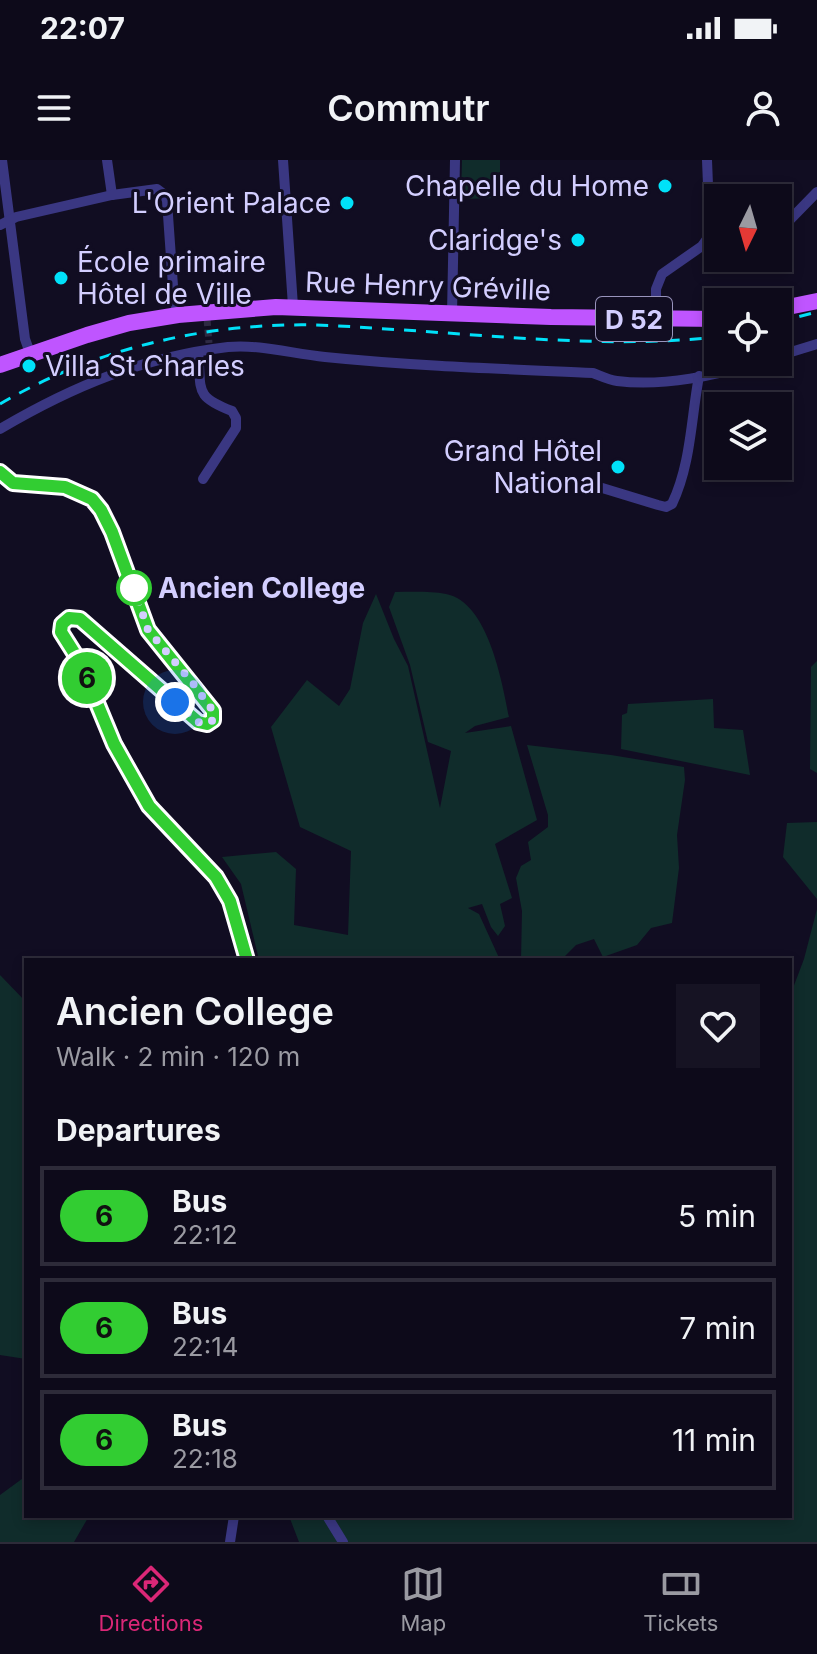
<!DOCTYPE html>
<meta charset="utf-8">
<style>
body{margin:0;font-family:Inter,sans-serif;background:#161323;color:#f1f3f6;height:100vh;display:flex;flex-direction:column;font-size:30px;white-space:nowrap}
*{box-sizing:border-box;margin:0}
p{font-size:26px;color:#9a9aa2}
.icon{flex:none;width:44px;height:44px;fill:none;stroke:currentColor;stroke-width:2;stroke-linecap:round;stroke-linejoin:round}
.map{position:relative;flex:1;overflow:hidden}
.panel{position:absolute;left:24px;top:798px;width:768px;height:560px;display:flex;flex-direction:column;background:#0d0a1a;border-radius:0px;box-shadow:0 4px 12px #0003,0 0 0 2px #2d2b39}
.panel>*{flex:none}
.badge{padding:0 16px;border-radius:26px;font-size:28px;line-height:52px}
.needle{width:52px;rotate:185deg}
.buttons{position:absolute;left:704px;top:24px;display:grid;gap:16px}
.buttons a{display:grid;place-items:center;width:88px;height:88px;border-radius:0px;background:#0d0a1a;box-shadow:0 4px 12px #0003,0 0 0 2px #2d2b39;font-size:40px}
.you{position:absolute;width:40px;height:40px;margin:-20px;border:6px solid #fff;border-radius:50%;background:#1a73e8;box-shadow:0 0 0 12px #1a73e833}
.map>.badge{position:absolute;translate:-50% -50%;box-shadow:0 0 0 4px #fff}
h2{padding:0 32px;font-size:30px;line-height:72px}
.round{display:grid;place-items:center;flex:none;width:84px;height:84px;border-radius:0px;background:#161323}
.head{display:flex;align-items:center;justify-content:space-between;height:136px;padding:0 32px}
h1{font-size:38px;font-weight:600;line-height:60px}
ul{padding:0;list-style:none}
li{display:flex;align-items:center;gap:24px;height:100px;margin:0 16px 12px;padding:0 16px;border:4px solid #2d2b39;border-radius:0px}
li div{flex:1}
li b{display:block;font-size:30px}
li em{font-style:normal}
li .badge{min-width:88px;font-weight:700;text-align:center}
.status{display:flex;justify-content:space-between;align-items:center;height:56px;padding:0 40px;background:#0d0a1a;direction:ltr}
.status svg{height:22px;fill:currentColor}
header{display:flex;justify-content:space-between;align-items:center;height:104px;padding:0 32px;background:#0d0a1a;font-size:36px;font-weight:600}
.tab-bar{display:flex;justify-content:space-around;align-items:center;height:112px;border-top:2px solid #2d2b39;background:#0d0a1a;font-size:22px;color:#9a9aa2}
.tab-bar a{display:grid;justify-items:center;gap:4px}
.tab-bar .current{color:#db2777}
.map>svg:first-child{display:block}
.green{fill:#102c2b}
.lines{fill:none;stroke-linecap:round;stroke-linejoin:round}
.pedestrian-tunnel{stroke:#2e2a43;stroke-width:7;stroke-dasharray:7 3.5;stroke-linecap:butt}
.minor{stroke:#3a3782;stroke-width:10}
.primary{stroke:#bf55ff;stroke-width:16}
.rail{stroke:#00e1f9;stroke-width:3;stroke-dasharray:12 10;stroke-linecap:butt}
.line-casing{stroke:#fff;stroke-width:18}
.line{stroke:#32cd32;stroke-width:12}
.walk{stroke:#d3ceff;stroke-width:8;stroke-dasharray:0 14.4}
.poi-dot{fill:#00e1f9;stroke:#110d22;stroke-width:3}
.stop-dot{fill:#fff;stroke:#32cd32;stroke-width:4}
.labels{text-anchor:middle;dominant-baseline:central;stroke-width:6;stroke-linejoin:round;paint-order:stroke}
.shield{fill:#110d22;stroke:#9994bd;stroke-width:2}
.shield-label{font-size:26px;font-weight:bold;fill:#d3ceff}
.poi-label{font-size:28px;fill:#d3ceff;stroke:#110d22;text-anchor:end}
.street-label{font-size:28px;fill:#d3ceff;stroke:#110d22}
.stop-label{font-size:28px;font-weight:bold;fill:#d3ceff;stroke:#110d22;text-anchor:start}
</style>
<div class="status"><b>22:07</b><svg viewBox="0 0 49 12"><path d="M0 12V9h3v3zM5 12V6h3v6zM10 12V3h3v9zM15 12V0h3v12zM26 1h20v11H26zM47 4h2v5h-2z"/></svg></div>
<header><svg class="icon" aria-label="menu" viewBox="0 0 24 24"><path d="M4 6h16M4 12h16M4 18h16"/></svg>Commutr<svg class="icon" aria-label="person" viewBox="0 0 24 24"><circle cx="12" cy="8" r="4"/><path d="M4 21q1-7 8-7t8 7"/></svg></header>
<div class="map">
<svg width="817" height="1382" viewBox="0 0 817 1382">
<rect width="100%" height="100%" fill="#110d22"/>
<g class="green">
<path d="M462,0h38v38l-39,1z"/>
<path d="M395,432c17,0 35,-1 51,2 42,8 56,87 63,123l-34,9 -10,7 46,-7 26,94 -42,24 17,54 -12,6 5,22 -7,10 -7,-9 -9,-23 -14,4 11,6 21,46h-241l-18,-76 -19,-27 54,-5 20,17 -2,56 54,10 3,-84 -51,-24 -29,-100 36,-47 32,26 11,-17 13,-66 13,-29 18,45 14,27 32,142 11,-57 -23,-9 -18,-77 -21,-58z"/>
<path d="M817,501v112l-7,-4 1,-102z"/>
<path d="M713,539l1,29 29,2 7,45 -129,-26 1,-34 5,-2 1,-9z"/>
<path d="M527,585l84,10 73,12 1,13 -8,55 2,33 -7,55 -21,5 -14,17 -34,12 -9,-18 -18,6 -15,15h-40l1,-49 -6,-33 5,-12 10,-6 -3,-18 20,-15v-12z"/>
<path d="M817,662v77l-34,-42 4,-34z"/>
<path d="M817,749v633h-518l-10,-26h501v-520l14,-37z"/>
<path d="M0,815l26,27v357l-26,-4z"/>
<path d="M26,1316v40h63l-15,26h-74v-47z"/>
</g>
<g class="lines">
<path class="pedestrian-tunnel" d="M207,159l2,24"/>
<g class="minor">
<path d="M2,0l23,179 5,14"/>
<path d="M107,0l5,35"/>
<path d="M283,0l10,146"/>
<path d="M0,65l16,-8 96,-22 45,-6 8,6 2,6 7,99 4,15"/>
<path d="M778,72l39,-40"/>
<path d="M452,154l3,-154"/>
<path d="M656,160v-31l6,-15 40,-28 8,-11 -3,-75"/>
<path d="M198,192c4,38 -5,44 34,59l4,7v10l-33,51"/>
<path d="M778,196l39,-12"/>
<path d="M0,269c73,-43 143,-72 228,-82 32,-3 65,7 97,10 88,9 179,12 268,16 8,3 16,7 24,8 47,6 100,-6 145,-19"/>
<path d="M0,312l13,11 52,4 27,12 9,11 11,22 36,98 65,81v9l-6,4 -9,-2 -118,-103 -11,-1 -7,6 -1,8 19,30 34,82 35,62 67,71 14,24 16,59"/>
<path d="M599,327l59,18 8,2 6,-3c19,-40 19,-85 27,-128"/>
<path d="M327,1356l16,26"/>
<path d="M230,1382l4,-26"/>
</g>
<g class="primary">
<path d="M778,149l39,-8"/>
<path d="M0,205l87,-30 42,-12 49,-8 98,-8 275,10 167,2"/>
</g>
<g class="rail">
<path d="M778,162l39,-10"/>
<path d="M0,244c87,-51 188,-77 289,-79 38,-1 76,3 115,5 104,7 210,18 314,7"/>
</g>
</g>
<g class="lines">
<defs>
<path id="line" d="M0,312l13,11 52,4 27,12 9,11 11,22 36,98 65,81v9l-6,4 -9,-2 -118,-103 -11,-1 -7,6 -1,8 19,30 34,82 35,62 67,71 14,24 17,59"/>
</defs>
<use href="#line" class="line-casing"/>
<use href="#line" class="line"/>
<path class="walk" d="M134,428l14,42 44,52 21,29v9l-6,4 -9,-2 -23,-20"/>
</g>
<g class="poi-dot">
<circle cx="665" cy="26" r="8"/>
<circle cx="347" cy="43" r="8"/>
<circle cx="578" cy="80" r="8"/>
<circle cx="61" cy="118" r="8"/>
<circle cx="29" cy="206" r="8"/>
<circle cx="618" cy="307" r="8"/>
</g>
<circle class="stop-dot" cx="134" cy="428" r="16"/>
<g class="labels">
<rect class="shield" x="596" y="137" width="76" height="44" rx="6"/>
<g class="shield-label">
<text x="634" y="159">D 52</text>
</g>
<g class="poi-label">
<text x="649" y="26">Chapelle du Home</text>
<text x="331" y="43">L'Orient Palace</text>
<text x="562" y="80">Claridge's</text>
<text x="77" y="102" text-anchor="start">École primaire<tspan x="77" dy="32">Hôtel de Ville</tspan></text>
<text x="45" y="206" text-anchor="start">Villa St Charles</text>
<text x="602" y="291">Grand Hôtel<tspan x="602" dy="32">National</tspan></text>
</g>
<g class="street-label">
<text transform="translate(428 126) rotate(2)">Rue Henry Gréville</text>
</g>
<g class="stop-label">
<text x="158" y="428">Ancien College</text>
</g>
</g>
</svg>
<div class="buttons">
<a><svg class="needle" viewBox="-14 -14 28 28"><path d="M0-13l5 13h-10z" fill="#e53935"/><path d="M0 13l5-13h-10z" fill="#9a9aa2"/></svg></a>
<a><svg class="icon" aria-label="locate" viewBox="0 0 24 24"><circle cx="12" cy="12" r="6"/><path d="M12 2v4M12 18v4M2 12h4M18 12h4"/></svg></a>
<a><svg class="icon" aria-label="layers" viewBox="0 0 24 24"><path d="M12 4l9 5-9 5-9-5zM3 14l9 5 9-5"/></svg></a>
</div>
<div class="you" style="left:175px;top:542px"></div>
<b class="badge" style="left:87px;top:518px;background:#32cd32;color:#111">6</b>
<section class="panel">
<div class="head"><div><h1>Ancien College</h1><p>Walk · 2 min · 120 m</p></div><a class="round"><svg class="icon" aria-label="heart" viewBox="0 0 24 24"><path d="M12 20l-8-8c-3-5 5-10 8-4 3-6 11-1 8 4z"/></svg></a></div>
<h2>Departures</h2>
<ul>
<li><span class="badge" style="background:#32cd32;color:#111">6</span><div><b>Bus</b><p>22:12</p></div><em>5 min</em></li>
<li><span class="badge" style="background:#32cd32;color:#111">6</span><div><b>Bus</b><p>22:14</p></div><em>7 min</em></li>
<li><span class="badge" style="background:#32cd32;color:#111">6</span><div><b>Bus</b><p>22:18</p></div><em>11 min</em></li>
</ul>
</section>
</div>
<nav class="tab-bar">
<a class="current"><svg class="icon" aria-label="directions" viewBox="0 0 24 24"><path d="M12 3l9 9-9 9-9-9zM9 14v-3h6M13 9l2 2-2 2"/></svg>Directions</a>
<a><svg class="icon" aria-label="map" viewBox="0 0 24 24"><path d="M3 6l6-2 6 2 6-2v14l-6 2-6-2-6 2zM9 4v14M15 6v14"/></svg>Map</a>
<a><svg class="icon" aria-label="tickets" viewBox="0 0 24 24"><path d="M3 7h18v10H3zM15 7v10"/></svg>Tickets</a>
</nav>
